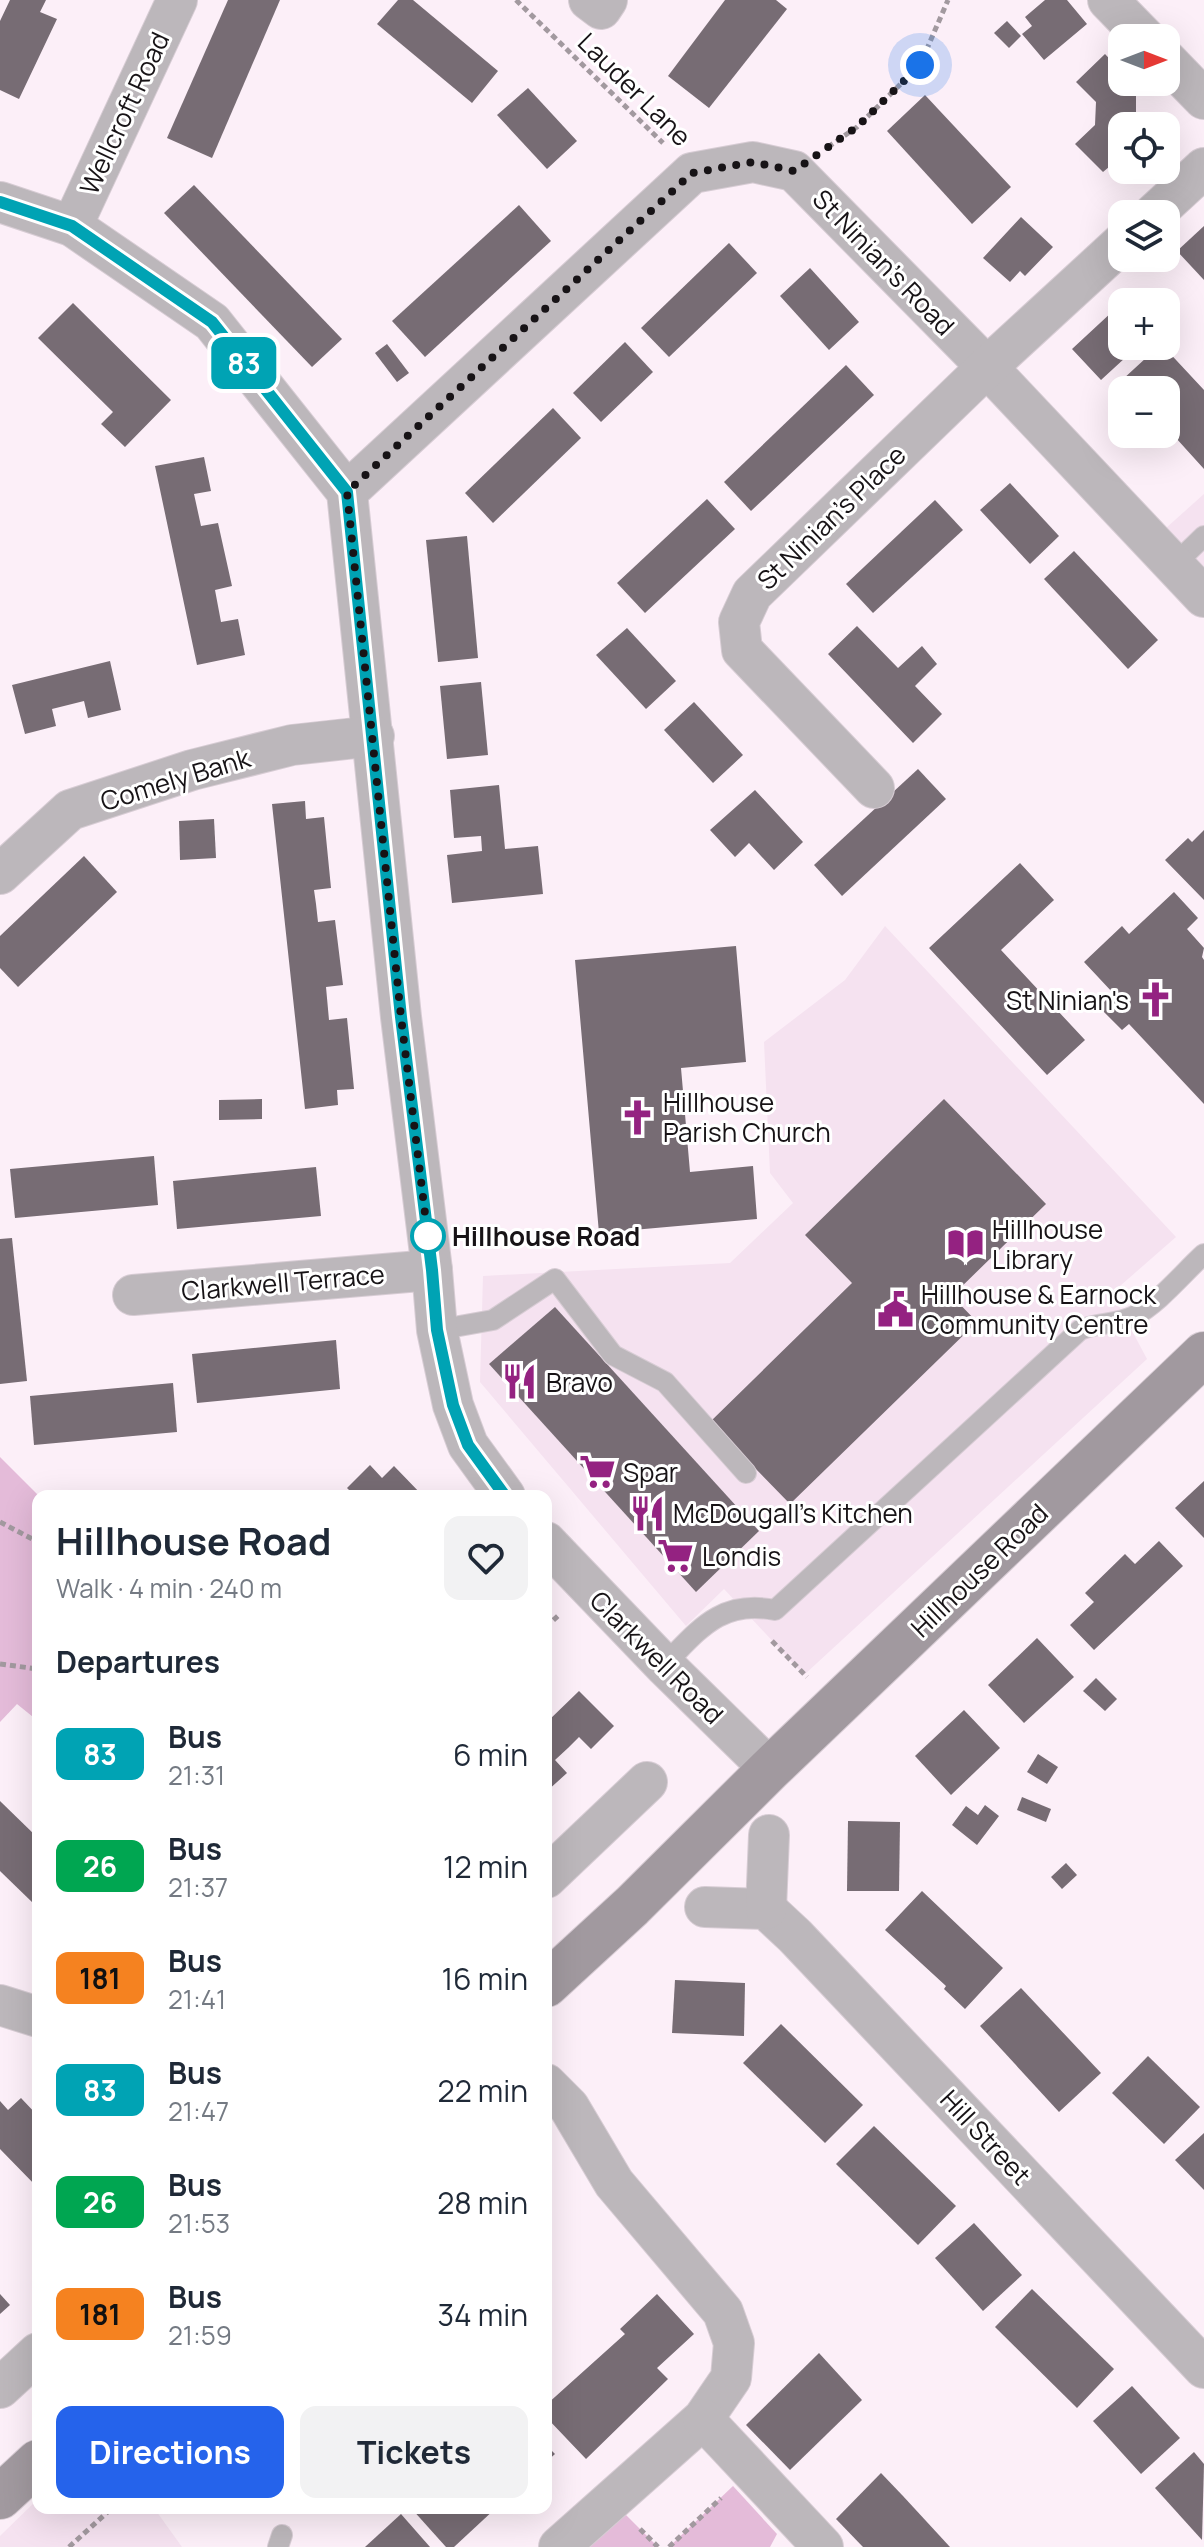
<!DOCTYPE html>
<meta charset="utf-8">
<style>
body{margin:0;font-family:Manrope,sans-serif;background:#f2f2f3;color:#1f2937;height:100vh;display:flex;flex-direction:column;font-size:30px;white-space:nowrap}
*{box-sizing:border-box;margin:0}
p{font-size:26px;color:#747a83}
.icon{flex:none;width:44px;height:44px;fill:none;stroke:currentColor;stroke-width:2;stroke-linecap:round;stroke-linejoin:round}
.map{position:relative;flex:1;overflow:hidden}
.panel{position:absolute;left:32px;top:1490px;width:520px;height:1024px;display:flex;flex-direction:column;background:#fff;border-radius:16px;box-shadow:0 8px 32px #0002}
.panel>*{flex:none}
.badge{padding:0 16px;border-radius:12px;font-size:28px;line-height:52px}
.needle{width:52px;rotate:90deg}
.fabs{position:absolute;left:1108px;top:24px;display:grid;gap:16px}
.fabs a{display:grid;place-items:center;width:72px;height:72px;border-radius:16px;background:#fff;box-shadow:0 8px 32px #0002;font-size:40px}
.you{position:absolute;width:40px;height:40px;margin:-20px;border:6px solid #fff;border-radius:50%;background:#1a73e8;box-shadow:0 0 0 12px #1a73e833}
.map>.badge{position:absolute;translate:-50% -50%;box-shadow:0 0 0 4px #fff}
h2{padding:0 24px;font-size:30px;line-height:72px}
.round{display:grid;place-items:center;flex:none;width:84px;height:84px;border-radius:16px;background:#f2f2f3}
.headline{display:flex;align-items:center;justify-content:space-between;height:136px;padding:0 24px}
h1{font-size:38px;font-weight:700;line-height:60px}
.action{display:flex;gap:16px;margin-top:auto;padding:16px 24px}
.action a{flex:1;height:92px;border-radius:16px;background:#2563eb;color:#fff;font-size:32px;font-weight:700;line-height:92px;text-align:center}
.action a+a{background:#f2f2f3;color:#1f2937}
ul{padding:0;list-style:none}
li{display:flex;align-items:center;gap:24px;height:112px;padding:0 24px}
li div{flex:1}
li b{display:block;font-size:30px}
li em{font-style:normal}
li .badge{min-width:88px;font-weight:700;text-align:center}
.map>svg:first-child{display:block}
.built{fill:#f5e2f0}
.green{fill:#e4bbd9}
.building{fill:#776c74}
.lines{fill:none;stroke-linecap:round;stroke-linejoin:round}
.lane-casing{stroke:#d7ccd4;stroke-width:22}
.street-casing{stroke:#d7ccd4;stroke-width:42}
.secondary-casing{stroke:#d7ccd4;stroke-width:46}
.path{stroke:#a2999f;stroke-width:5;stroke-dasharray:6 4;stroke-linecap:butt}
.lane{stroke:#bcb7bb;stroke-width:20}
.street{stroke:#bcb7bb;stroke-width:40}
.secondary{stroke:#a1999f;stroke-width:44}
.line-casing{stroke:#fff;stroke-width:18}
.line{stroke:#00a3b4;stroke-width:12}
.walk{stroke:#171316;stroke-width:8;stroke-dasharray:0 14.4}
.stop-dot{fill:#fff;stroke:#00a3b4;stroke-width:4}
.labels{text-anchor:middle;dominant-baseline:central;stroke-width:6;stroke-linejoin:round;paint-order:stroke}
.street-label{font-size:26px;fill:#171316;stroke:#fff}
.poi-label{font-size:26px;fill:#171316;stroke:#fff;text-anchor:start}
.stop-label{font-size:26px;font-weight:bold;fill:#171316;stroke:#fff;text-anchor:start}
</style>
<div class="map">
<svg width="1204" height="2547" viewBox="0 0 1204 2547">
<rect width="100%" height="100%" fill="#fceff8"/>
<g class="built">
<path d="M1204,494v74l-39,-39z"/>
<path d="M885,926l291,311 -64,56 35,66 -343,316 -80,-86 -38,37 -206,-244 3,-106 247,-13 63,-60 -23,-30 -6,-131 81,-62z"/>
<path d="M38,2499v9h116l28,39h-182v-11z"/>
</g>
<g class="green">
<path d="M0,1457l39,39 -1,225 -21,-17 -17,18z"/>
<path d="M733,2486l44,48 -7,13h-101z"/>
<path d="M624,2513l34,34h-69z"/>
</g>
<g class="building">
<path d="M10,0h36l-6,12 17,7 -38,80 -19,-9v-69z"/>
<path d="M228,0h52l-68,158 -45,-20z"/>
<path d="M398,0h15l85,71 -26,32 -95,-79z"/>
<path d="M725,0h51l11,9 -78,99 -41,-32z"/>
<path d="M1045,0h22l20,24 -43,36 -22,-26 10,-8 -7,-9z"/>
<path d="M1007,21l14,15 -12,12 -15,-15z"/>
<path d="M1105,54l17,18v10h10l4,4v40h-14v30l-19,16 -28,-28 20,-19 1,-23 -20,-20z"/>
<path d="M528,88l49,53 -30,28 -50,-54z"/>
<path d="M925,95l86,92 -39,37 -85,-93z"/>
<path d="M194,185l148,154 -30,28 -148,-154z"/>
<path d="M519,205l32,36 -126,116 -33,-36z"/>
<path d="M1021,217l32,30 -28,29 -5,-5 -10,11 -27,-24z"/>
<path d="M1204,226v54l-27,-29z"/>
<path d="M729,243l28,30 -88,84 -28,-29z"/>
<path d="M810,268l49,54 -30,28 -49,-54z"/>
<path d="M73,303l98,97 -46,47 -24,-23 12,-12 -75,-74z"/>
<path d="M1113,311l9,9v26h16l-37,34 -29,-31z"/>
<path d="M625,342l28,30 -52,50 -28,-29z"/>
<path d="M387,344l22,29 -12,9 -22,-29z"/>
<path d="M1159,346h4l41,44v79l-38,-42v-37h-34l-10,-10z"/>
<path d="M846,365l28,30 -123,116 -27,-29z"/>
<path d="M553,408l28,30 -88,85 -28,-30z"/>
<path d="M204,457l7,34 -17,3 7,32 17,-3 14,63 -17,4 6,32 17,-3 7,36 -48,10 -42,-199z"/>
<path d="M1010,483l49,53 -29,28 -50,-54z"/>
<path d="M707,499l28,30 -90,84 -28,-30z"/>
<path d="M935,500l28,30 -90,83 -27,-29z"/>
<path d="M467,536l11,122 -40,4 -12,-122z"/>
<path d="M1074,551l84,89 -30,29 -84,-90z"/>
<path d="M857,626l41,42 24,-22 15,18 -22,22 27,28 -29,29 -85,-89z"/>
<path d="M627,628l49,53 -30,28 -50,-54z"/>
<path d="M110,661l11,49 -33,8 -4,-17 -32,8 4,17 -31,8 -13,-49z"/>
<path d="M481,682l7,73 -41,4 -7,-73z"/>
<path d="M694,702l49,53 -30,28 -49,-53z"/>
<path d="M918,769l28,30 -104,97 -28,-31z"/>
<path d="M499,785l6,64 33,-3 5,48 -91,9 -5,-48 35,-4 -1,-15 -27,2 -4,-48z"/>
<path d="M755,790l48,52 -29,28 -25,-27 -14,14 -25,-27z"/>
<path d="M305,801l1,18 18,-2 7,71 -17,2 2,14 2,18 17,-2 8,65 -17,2 3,33 18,-2 7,71 -17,1 1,15 -33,4 -33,-305z"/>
<path d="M214,819l2,39 -36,2 -1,-39z"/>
<path d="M1204,830v70l-39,-40 23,-22 4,4z"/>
<path d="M84,856l33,36 -99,95 -18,-19v-32z"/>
<path d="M1020,863l34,37 -53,50 84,90 -38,35 -118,-127z"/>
<path d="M1174,892l24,26 -11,11 17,19 -2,9 2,3v144l-75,-80 -7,6 -23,-23 14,-14 -29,-31 38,-36 7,8z"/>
<path d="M736,946l10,116 -65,6 9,104 63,-6 4,53 -158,14 -24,-273z"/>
<path d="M262,1099v20l-43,1v-20z"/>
<path d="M944,1099l102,105 -94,92 25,26 -187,182 -80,-82 142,-139 -47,-48z"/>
<path d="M154,1156l4,49 -143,13 -5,-49z"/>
<path d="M316,1167l5,49 -144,13 -4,-48z"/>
<path d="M12,1238l15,143 -27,3v-145z"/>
<path d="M555,1307l204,224 -63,61 -207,-228z"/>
<path d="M336,1340l4,49 -143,14 -5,-49z"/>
<path d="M173,1383l4,49 -143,13 -4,-49z"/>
<path d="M370,1465l12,13 12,-12 29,30h-68l-8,-8z"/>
<path d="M1204,1481v57l-29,-30z"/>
<path d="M1159,1541l24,25 -89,84 -24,-25 24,-23 -9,-9 40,-39 10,10z"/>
<path d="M1037,1638l37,39 -50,46 -36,-38z"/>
<path d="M1096,1678l21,21 -12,12 -22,-20z"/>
<path d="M579,1691l35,35 -23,23 -12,-12 -11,11 -13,12 12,13 -21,19v-69z"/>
<path d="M964,1710l36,38 -49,47 -36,-39z"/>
<path d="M1038,1754l20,13 -11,17 -20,-12z"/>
<path d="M1022,1797l29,12 -5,13 -29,-12z"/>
<path d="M0,1801l38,37v62l-4,4 -34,-33z"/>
<path d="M985,1805l14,11 -22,29 -25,-20 14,-19 12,9z"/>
<path d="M848,1821l52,1 -1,69h-52z"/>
<path d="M1066,1863l11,12 -15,14 -11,-12z"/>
<path d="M922,1891l81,77 -38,41 -21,-20 2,-3 -61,-56z"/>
<path d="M675,1980l70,3 -1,53 -72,-3z"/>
<path d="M1021,1988l80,85 -42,39 -79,-86z"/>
<path d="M781,2024l82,81 -38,38 -82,-80z"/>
<path d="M1148,2056l52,51 -36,37 -52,-51z"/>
<path d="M21,2098l17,18v72l-38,-39v-48l8,9z"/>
<path d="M874,2126l82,80 -38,39 -82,-81z"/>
<path d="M1204,2133v57l-29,-30z"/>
<path d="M974,2223l48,52 -39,36 -48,-53z"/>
<path d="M1032,2289l82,80 -37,39 -82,-81z"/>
<path d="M0,2294l10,11 -10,9z"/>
<path d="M657,2294l37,40 -37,34 11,11 -82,80 -40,-42v-12l79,-71 -5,-5z"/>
<path d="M819,2353l43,47 -72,70 -44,-45z"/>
<path d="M1132,2386l48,52 -39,36 -48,-53z"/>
<path d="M546,2445l9,9 -9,8z"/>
<path d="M1194,2452l10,12 -2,76 -47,-52z"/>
<path d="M881,2473l22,23 47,51h-87l-27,-28z"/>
<path d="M411,2508h85l-42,39h-8z"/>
<path d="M401,2514l29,33h-65z"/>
</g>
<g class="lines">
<defs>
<g id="lane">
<path d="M1174,565l30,-29"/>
<path d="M437,1330l56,-10 62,-41 58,76 52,27 81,91"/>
<path d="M664,1665c34,-34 56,-66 111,-55l305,-280c17,-8 37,-5 54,-14 24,-12 50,-44 70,-62"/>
<path d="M278,2547l4,-12"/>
</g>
<g id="street">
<path d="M589,0l12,9 6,-9"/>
<path d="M1108,0l37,38"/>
<path d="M1166,60l38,39"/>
<path d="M0,202l72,24 140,96 135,170 54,525 31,253 5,60 16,75 15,40 37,51"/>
<path d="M1154,214l50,-46"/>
<path d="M72,226l105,-226"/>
<path d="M347,492l345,-319 61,-11 41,9 193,196 217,230"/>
<path d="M874,788l-132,-138 -3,-28 13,-28 235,-227 135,-124"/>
<path d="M0,874l70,-64 122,-40 100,-25 82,-9"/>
<path d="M133,1295l299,-25"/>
<path d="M546,1542l118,123 106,104"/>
<path d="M546,1878l101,-96"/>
<path d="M705,1907l61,2 29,27 409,432"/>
<path d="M766,1909l3,-74"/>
<path d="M0,2005l38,12"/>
<path d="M546,2084l23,23 45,76 109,129 11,31 -3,35 -28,41 -144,128"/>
<path d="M0,2388l38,-35"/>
<path d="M703,2419l120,128"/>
</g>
<g id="secondary">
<path d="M546,1985l86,-79 138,-137 434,-415"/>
<path d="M0,2497l38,-35"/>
</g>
</defs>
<use href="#lane" class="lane-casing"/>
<use href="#street" class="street-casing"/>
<use href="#secondary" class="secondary-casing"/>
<g class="path">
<path d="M516,0l147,143"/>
<path d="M828,147l29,-20 63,-62 28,-65"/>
<path d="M0,1522l38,20"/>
<path d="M546,1627l14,-13"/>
<path d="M772,1641l35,36"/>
<path d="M0,1664l38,5"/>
<path d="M640,2529l18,18"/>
<path d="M69,2547l43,-39"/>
<path d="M669,2547l52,-49"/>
</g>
<use href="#lane" class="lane"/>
<use href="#street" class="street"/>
<use href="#secondary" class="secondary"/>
</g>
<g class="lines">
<defs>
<path id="line" d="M0,202l72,24 140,96 135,170 54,525 31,253 5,60 16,75 15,40 37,51"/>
</defs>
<use href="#line" class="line-casing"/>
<use href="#line" class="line"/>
<path class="walk" d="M428,1236v2l-27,-221 -54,-525 345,-319 61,-11 41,9 63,-44 63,-62"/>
</g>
<defs>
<symbol id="church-bare" viewBox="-9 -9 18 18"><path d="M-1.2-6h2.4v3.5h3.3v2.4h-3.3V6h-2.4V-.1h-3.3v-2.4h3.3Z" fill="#942281" stroke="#fff" stroke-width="2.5" paint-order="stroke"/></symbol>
<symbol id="library-bare" viewBox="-9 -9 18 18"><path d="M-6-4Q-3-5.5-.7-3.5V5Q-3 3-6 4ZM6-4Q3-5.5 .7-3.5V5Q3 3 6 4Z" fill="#942281" stroke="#fff" stroke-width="2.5" paint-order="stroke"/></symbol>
<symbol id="civic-bare" viewBox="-9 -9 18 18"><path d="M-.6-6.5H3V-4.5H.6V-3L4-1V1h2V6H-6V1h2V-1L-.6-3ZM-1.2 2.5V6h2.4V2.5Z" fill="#942281" stroke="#fff" stroke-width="2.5" paint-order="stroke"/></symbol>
<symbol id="restaurant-bare" viewBox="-9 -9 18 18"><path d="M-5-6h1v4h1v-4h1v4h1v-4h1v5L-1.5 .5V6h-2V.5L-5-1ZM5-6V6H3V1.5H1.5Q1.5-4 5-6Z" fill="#942281" stroke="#fff" stroke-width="2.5" paint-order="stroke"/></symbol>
<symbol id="supermarket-bare" viewBox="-9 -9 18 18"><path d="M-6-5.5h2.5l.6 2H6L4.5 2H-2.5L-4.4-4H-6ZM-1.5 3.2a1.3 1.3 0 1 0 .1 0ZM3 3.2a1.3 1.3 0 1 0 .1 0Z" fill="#942281" stroke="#fff" stroke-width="2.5" paint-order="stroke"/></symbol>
</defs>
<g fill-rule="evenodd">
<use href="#church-bare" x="1130" y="974" width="51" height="51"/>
<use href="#church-bare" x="612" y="1092" width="51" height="51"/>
<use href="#library-bare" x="940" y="1218" width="51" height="51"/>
<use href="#civic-bare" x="870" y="1284" width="51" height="51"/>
<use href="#restaurant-bare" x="494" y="1356" width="51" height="51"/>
<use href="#supermarket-bare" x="572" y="1446" width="51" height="51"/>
<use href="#restaurant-bare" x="622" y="1488" width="51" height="51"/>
<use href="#supermarket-bare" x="650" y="1530" width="51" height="51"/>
</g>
<circle class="stop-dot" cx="428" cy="1236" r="16"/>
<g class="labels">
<g class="street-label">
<text transform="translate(635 89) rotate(45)">Lauder Lane</text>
<text transform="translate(124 113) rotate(-65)">Wellcroft Road</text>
<text transform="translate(884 262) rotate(46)">St Ninian's Road</text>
<text transform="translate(831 517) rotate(-44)">St Ninian's Place</text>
<text transform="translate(175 779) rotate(-17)">Comely Bank</text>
<text transform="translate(283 1282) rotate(-5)">Clarkwell Terrace</text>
<text transform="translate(979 1570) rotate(-44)">Hillhouse Road</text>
<text transform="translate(657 1657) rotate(45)">Clarkwell Road</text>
<text transform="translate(986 2137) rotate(47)">Hill Street</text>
</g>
<g class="poi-label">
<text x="1129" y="1000" text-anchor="end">St Ninian's</text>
<text x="663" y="1102">Hillhouse<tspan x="663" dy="30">Parish Church</tspan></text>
<text x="992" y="1229">Hillhouse<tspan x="992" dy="30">Library</tspan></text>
<text x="921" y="1294">Hillhouse &amp; Earnock<tspan x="921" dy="30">Community Centre</tspan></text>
<text x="546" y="1382">Bravo</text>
<text x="623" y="1472">Spar</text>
<text x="673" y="1513">McDougall's Kitchen</text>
<text x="702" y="1556">Londis</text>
</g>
<g class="stop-label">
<text x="452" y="1236">Hillhouse Road</text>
</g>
</g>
</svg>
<div class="fabs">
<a><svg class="needle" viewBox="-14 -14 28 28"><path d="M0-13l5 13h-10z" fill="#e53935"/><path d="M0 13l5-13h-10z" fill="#747a83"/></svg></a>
<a><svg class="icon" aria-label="locate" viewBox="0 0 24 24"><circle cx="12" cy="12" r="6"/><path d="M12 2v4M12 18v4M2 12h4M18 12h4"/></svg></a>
<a><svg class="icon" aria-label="layers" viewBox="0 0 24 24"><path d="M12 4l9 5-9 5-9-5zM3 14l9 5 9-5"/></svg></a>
<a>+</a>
<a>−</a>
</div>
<div class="you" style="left:920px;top:65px"></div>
<b class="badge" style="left:244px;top:363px;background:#00a3b4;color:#fff">83</b>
<section class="panel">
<div class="headline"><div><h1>Hillhouse Road</h1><p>Walk · 4 min · 240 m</p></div><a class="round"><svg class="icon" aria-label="heart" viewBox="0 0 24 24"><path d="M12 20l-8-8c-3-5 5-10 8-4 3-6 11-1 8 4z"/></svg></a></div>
<h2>Departures</h2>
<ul>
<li><span class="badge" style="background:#00a3b4;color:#fff">83</span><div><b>Bus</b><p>21:31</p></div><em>6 min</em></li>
<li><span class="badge" style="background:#00a651;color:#fff">26</span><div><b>Bus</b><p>21:37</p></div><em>12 min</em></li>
<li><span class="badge" style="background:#f58220;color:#111">181</span><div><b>Bus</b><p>21:41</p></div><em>16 min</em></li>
<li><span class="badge" style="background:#00a3b4;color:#fff">83</span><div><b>Bus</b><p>21:47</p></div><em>22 min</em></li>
<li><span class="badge" style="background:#00a651;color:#fff">26</span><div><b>Bus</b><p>21:53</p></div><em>28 min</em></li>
<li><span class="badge" style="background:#f58220;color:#111">181</span><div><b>Bus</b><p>21:59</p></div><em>34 min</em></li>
</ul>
<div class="action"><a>Directions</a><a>Tickets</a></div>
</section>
</div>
